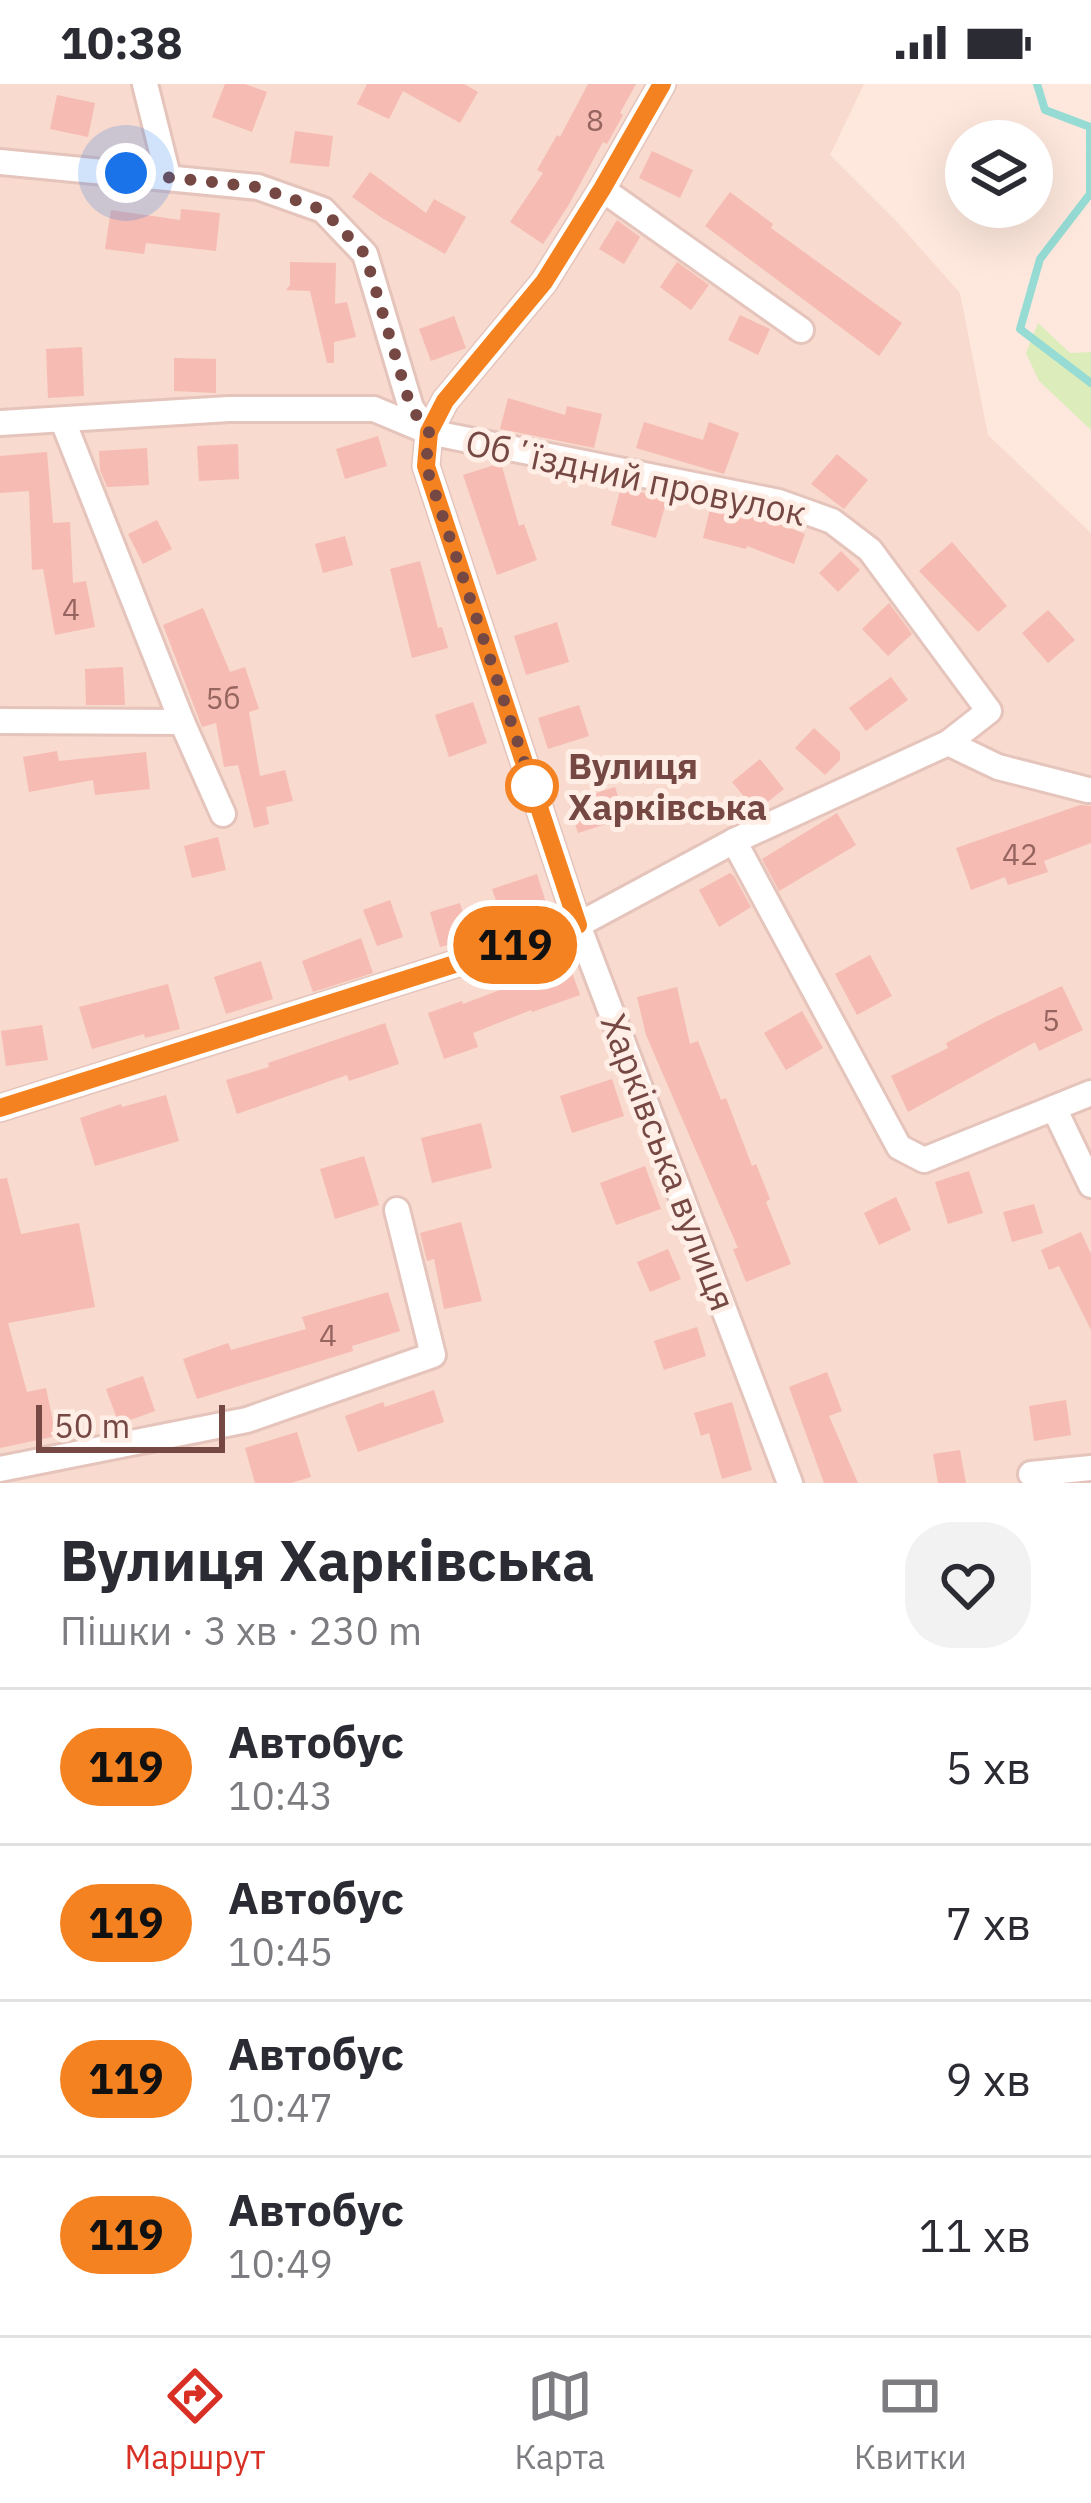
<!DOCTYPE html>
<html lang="uk">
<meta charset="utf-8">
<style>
body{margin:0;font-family:"IBM Plex Sans",sans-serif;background:#f2f2f3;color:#2b2b33;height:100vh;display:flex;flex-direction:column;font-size:45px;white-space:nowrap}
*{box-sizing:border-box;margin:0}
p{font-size:39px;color:#7c7c81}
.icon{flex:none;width:66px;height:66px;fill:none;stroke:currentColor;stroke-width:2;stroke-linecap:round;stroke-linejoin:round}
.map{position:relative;height:1399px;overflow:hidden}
.details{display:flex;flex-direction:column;background:#fff;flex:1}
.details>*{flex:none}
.badge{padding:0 24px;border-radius:39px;font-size:42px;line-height:78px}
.controls{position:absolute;left:945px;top:36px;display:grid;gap:24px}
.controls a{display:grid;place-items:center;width:108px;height:108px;border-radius:50%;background:#fff;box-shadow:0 12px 48px #0002;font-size:60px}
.scale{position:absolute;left:36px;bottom:30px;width:189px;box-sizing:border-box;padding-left:12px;border:6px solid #764844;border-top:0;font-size:33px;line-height:42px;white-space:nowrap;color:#764844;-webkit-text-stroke:9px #ffeee5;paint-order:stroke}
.you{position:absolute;width:60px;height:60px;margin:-30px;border:9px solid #fff;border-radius:50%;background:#1a73e8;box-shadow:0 0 0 18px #1a73e833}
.map>.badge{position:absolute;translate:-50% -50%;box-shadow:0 0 0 6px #fff}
.round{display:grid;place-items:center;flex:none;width:126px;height:126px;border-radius:48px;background:#f2f2f3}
.head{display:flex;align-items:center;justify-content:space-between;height:204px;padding:0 60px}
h1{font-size:57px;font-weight:800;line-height:90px}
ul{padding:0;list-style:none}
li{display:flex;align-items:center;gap:36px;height:156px;padding:0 60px;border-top:3px solid #e1e1e2}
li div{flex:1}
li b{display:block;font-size:45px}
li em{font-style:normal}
li .badge{min-width:132px;font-weight:700;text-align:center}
.status{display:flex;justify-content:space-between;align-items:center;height:84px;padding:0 60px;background:#fff;direction:ltr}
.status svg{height:33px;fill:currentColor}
.tabs{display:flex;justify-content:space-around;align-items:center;height:168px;border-top:3px solid #e1e1e2;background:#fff;font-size:33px;color:#7c7c81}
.tabs a{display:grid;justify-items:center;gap:6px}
.tabs .selected{color:#d93025}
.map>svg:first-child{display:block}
.residential{fill:#f8dace}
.green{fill:#dcecbb}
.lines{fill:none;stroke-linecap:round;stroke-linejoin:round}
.stream{stroke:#96dcd4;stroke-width:8}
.building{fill:#f6bbb2}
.minor-casing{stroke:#e5c4bc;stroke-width:30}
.minor{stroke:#fff;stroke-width:24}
.line-casing{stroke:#fff;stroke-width:27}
.line{stroke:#f58220;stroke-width:18}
.walk{stroke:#764844;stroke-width:12;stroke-dasharray:0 21.6}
.stop-dot{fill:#fff;stroke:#f58220;stroke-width:6}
.labels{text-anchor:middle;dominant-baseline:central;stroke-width:10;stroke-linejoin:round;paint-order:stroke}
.number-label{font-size:30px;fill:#966560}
.street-label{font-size:36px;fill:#764844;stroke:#ffeee5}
.stop-label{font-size:36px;font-weight:bold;fill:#764844;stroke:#ffeee5;text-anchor:start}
</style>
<div class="status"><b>10:38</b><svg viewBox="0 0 49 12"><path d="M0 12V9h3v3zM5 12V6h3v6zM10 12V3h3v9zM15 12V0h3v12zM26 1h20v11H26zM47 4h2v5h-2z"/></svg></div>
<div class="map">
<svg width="1091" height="1399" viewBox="0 0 1091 1399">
<rect width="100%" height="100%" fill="#fee8dd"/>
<path class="residential" d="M0,0h864l-34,71 67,67 63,71 28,142 103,98v950h-1091z"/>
<path class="green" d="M1038,239l32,30 21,-1v78l-52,-49 -13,-28z"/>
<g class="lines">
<path class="stream" d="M1037,0l8,26 45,17v67l-50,65 -20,70 71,54"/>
</g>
<g class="building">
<path d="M225,0h20l22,8 -15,40 -40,-15z"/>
<path d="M367,0h97l14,8 -18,31 -57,-32 -14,28 -32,-15z"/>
<path d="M588,0h48l-16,29 3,2 -16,29 -4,-2 -35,64 -25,38 -33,-22 33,-49 -6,-3 20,-35 3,2z"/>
<path d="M57,11l38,8 -7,34 -38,-8z"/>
<path d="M295,47l38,5 -4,31 -39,-4z"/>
<path d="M652,67l41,19 -13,28 -41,-20z"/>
<path d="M370,88l56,41 8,-14 32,18 -21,37 -63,-36 -30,-21z"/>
<path d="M730,108l43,32 -2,4 131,95 -23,33 -174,-130z"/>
<path d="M181,125l39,4 -4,38 -70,-8 -2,11 -39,-5 6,-39 69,10z"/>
<path d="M617,136l23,17 -16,27 -25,-15z"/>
<path d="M290,178l46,1 -1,41 12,-2 9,35 -22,5v21h-7l-17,-72 -24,-1 4,-5z"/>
<path d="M677,178l32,23 -18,25 -31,-23z"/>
<path d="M740,231l30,14 -12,26 -30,-15z"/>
<path d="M454,232l12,32 -35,13 -12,-32z"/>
<path d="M82,263l2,49 -36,2 -2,-49z"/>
<path d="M174,274l42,1v34l-42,-2z"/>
<path d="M508,314l57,17 2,-9 35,8 -8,34 -94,-19z"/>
<path d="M644,338l59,18 6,-18 30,11 -15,41 -88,-26z"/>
<path d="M378,352l9,30 -42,13 -9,-30z"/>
<path d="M238,360l1,35 -40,2 -2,-35z"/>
<path d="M147,364l2,37 -42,2 -7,-17 -1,-19z"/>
<path d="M47,368l6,71 17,-1 3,61 13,-2 9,46 -40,8 -12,-66 -11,1 -3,-79 -29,2v-37z"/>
<path d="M837,370l31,26 -24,29 -33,-25z"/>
<path d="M501,379l18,63 5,-2 13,36 -40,15 -34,-100z"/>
<path d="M621,403l46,12 -11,39 -45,-13z"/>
<path d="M711,421l44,9 50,20 -11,30 -47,-18 -1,3 -43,-11z"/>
<path d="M157,436l15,29 -29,15 -15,-30z"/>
<path d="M345,452l8,29 -30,8 -8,-29z"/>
<path d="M952,458l55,64 -29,26 -59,-61z"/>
<path d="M841,467l19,19 -22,22 -19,-19z"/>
<path d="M420,477l18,67 4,-1 6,21 -36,10 -22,-89z"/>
<path d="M889,519l23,31 -24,22 -26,-27z"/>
<path d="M203,524l27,64 15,-5 14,42 -10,3 11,64 25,-6 8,31 -27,6 3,17 -15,4 -16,-63 -14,2 -8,-44 -14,4 -39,-102z"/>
<path d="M1048,526l27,30 -27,23 -26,-30z"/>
<path d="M557,538l12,40 -43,13 -12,-39z"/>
<path d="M123,583l2,38h-39l-1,-36z"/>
<path d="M891,593l17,23 -42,31 -17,-23z"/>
<path d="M473,618l14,41 -38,14 -14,-42z"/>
<path d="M579,621l10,31 -41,13 -10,-31z"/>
<path d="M814,644l26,24v8l-15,15 -30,-27z"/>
<path d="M57,667l2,10 87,-9 4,37 -55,6 -2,-15 -64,12 -6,-35z"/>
<path d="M760,675l24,30 -28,22 -24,-29z"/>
<path d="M615,703l10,31 -47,15 -10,-31z"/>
<path d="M1080,721l11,1v37l-47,18 4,11 -40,13 -3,-8 -34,13 -15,-42z"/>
<path d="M837,729l19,32 -77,46 -17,-32z"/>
<path d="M218,753l8,33 -34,8 -8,-32z"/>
<path d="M730,789l4,3 17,31 -32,20 -20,-37z"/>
<path d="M537,790l12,38 -44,15 -13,-38z"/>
<path d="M390,816l13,37 -26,9 -14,-36z"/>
<path d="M460,819l10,36 -30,8 -10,-35z"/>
<path d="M361,854l12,35 -60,19 -11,-31z"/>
<path d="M870,871l22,41 -35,19 -22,-41z"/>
<path d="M261,877l12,38 -47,15 -12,-37z"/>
<path d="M569,880l11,31 -48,17 -1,-2 -58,23 5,14 -34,12 -16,-46 34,-12 1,3z"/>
<path d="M168,900l12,45 -35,9 -1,-4 -52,15 -13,-42z"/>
<path d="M1062,902l21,44 -44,21 -4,-9 -127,70 -17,-36 57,-28 -2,-5 45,-24z"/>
<path d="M677,903l13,57 8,-3 23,59 5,-2 26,68 4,-2 14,35 -4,3 25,62 -45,18 -13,-33 5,-1 -92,-213 -9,-38z"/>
<path d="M802,927l21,37 -37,22 -22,-37z"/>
<path d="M385,939l14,41 -50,17 -2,-6 -110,39 -11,-34 43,-13 -1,-4z"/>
<path d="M42,941l6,35 -42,6 -5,-35z"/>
<path d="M612,995l12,37 -52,17 -12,-37z"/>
<path d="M166,1011l13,46 -84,25 -15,-48 41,-14 1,3z"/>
<path d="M481,1039l11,45 -60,15 -11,-45z"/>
<path d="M364,1072l15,49 -44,14 -15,-50z"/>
<path d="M645,1082l16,43 -45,16 -16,-42z"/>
<path d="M969,1087l14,42 -35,11 -13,-42z"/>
<path d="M7,1094l14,56 58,-11 16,84 -87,16 19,69 19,-4 10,48 -56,12v-269z"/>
<path d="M896,1113l15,33 -32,15 -15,-32z"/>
<path d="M1034,1120l9,29 -31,9 -9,-30z"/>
<path d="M461,1138l21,79 -38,8 -10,-50 -7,2 -7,-28z"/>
<path d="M1081,1148l10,22v76l-32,-64 -10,4 -8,-20z"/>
<path d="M668,1165l13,30 -31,13 -13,-30z"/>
<path d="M388,1208l12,39 -48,15 1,5 -156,48 -14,-40 45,-16 3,7 75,-21 -4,-12z"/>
<path d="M697,1243l9,29 -42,14 -10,-29z"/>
<path d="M827,1288l15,39 -13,5 29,67h-34l-35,-96z"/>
<path d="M143,1292l12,35 -36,13 -13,-35z"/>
<path d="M434,1306l10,32 -86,30 -13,-36 38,-14 2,5z"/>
<path d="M1066,1316l5,35 -37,6 -5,-35z"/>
<path d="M732,1318l20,68 -30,9 -13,-46 -8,3 -7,-23z"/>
<path d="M297,1348l14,45 -20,6h-36l-10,-35z"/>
<path d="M960,1366l6,33h-28l-5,-29z"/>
</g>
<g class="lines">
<defs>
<g id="minor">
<path d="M145,0l23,92"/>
<path d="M0,78l258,25 65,23 42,44 46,154 18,24 -3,34 152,459 212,558"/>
<path d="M602,105l199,141"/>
<path d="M63,337l119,301 41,92"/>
<path d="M0,339l229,-14h145l55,23 350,70 53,19 38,29 119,161 -41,32 -214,98 -156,84 -578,183"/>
<path d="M429,348l16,-31 99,-119 58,-93 60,-105"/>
<path d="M0,637l182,1"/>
<path d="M948,659l50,24 90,23"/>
<path d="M734,757l165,306 25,13 167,-67"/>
<path d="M1054,1024l37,77"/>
<path d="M0,1385l247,-49 186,-65 -36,-145"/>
<path d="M1031,1390l60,-6"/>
</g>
</defs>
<use href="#minor" class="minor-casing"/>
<use href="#minor" class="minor"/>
</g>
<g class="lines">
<defs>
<path id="line" d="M0,1024l578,-183 -152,-459 3,-34 16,-31 99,-119 58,-93 60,-105"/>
</defs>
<use href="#line" class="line-casing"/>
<use href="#line" class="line"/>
<path class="walk" d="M126,89l132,14 65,23 42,44 46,154 18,24 -3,34 111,334 -5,-14"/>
</g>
<circle class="stop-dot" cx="532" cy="702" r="24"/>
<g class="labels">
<g class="number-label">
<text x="595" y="35">8</text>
<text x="71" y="524">4</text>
<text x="223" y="613">5б</text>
<text x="1020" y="769">42</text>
<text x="1051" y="935">5</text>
<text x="328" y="1250">4</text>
</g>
<g class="street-label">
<text transform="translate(636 393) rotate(12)">Обʼїздний провулок</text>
<text transform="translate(669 1078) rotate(69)">Харківська вулиця</text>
</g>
<g class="stop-label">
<text x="568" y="681">Вулиця<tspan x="568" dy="41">Харківська</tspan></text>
</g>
</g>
</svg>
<div class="controls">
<a><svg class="icon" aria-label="layers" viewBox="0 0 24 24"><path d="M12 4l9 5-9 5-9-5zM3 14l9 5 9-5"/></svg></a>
</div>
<div class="scale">50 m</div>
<div class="you" style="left:126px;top:89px"></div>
<b class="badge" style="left:515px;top:861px;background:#f58220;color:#111">119</b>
</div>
<section class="details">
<div class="head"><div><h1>Вулиця Харківська</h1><p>Пішки · 3 хв · 230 m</p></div><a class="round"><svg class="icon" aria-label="heart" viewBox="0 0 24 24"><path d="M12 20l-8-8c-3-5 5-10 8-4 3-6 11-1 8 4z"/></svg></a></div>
<ul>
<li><span class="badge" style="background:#f58220;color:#111">119</span><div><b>Автобус</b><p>10:43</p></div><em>5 хв</em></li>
<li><span class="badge" style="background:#f58220;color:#111">119</span><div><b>Автобус</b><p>10:45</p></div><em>7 хв</em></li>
<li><span class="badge" style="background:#f58220;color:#111">119</span><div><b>Автобус</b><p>10:47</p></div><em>9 хв</em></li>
<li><span class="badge" style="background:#f58220;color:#111">119</span><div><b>Автобус</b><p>10:49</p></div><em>11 хв</em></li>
</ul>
</section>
<nav class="tabs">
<a class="selected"><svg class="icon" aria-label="directions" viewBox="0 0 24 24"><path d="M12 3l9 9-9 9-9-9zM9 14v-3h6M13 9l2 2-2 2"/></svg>Маршрут</a>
<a><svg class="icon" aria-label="map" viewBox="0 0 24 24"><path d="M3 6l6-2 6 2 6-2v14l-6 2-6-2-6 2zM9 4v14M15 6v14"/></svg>Карта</a>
<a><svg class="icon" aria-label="tickets" viewBox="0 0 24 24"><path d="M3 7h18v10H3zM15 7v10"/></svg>Квитки</a>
</nav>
